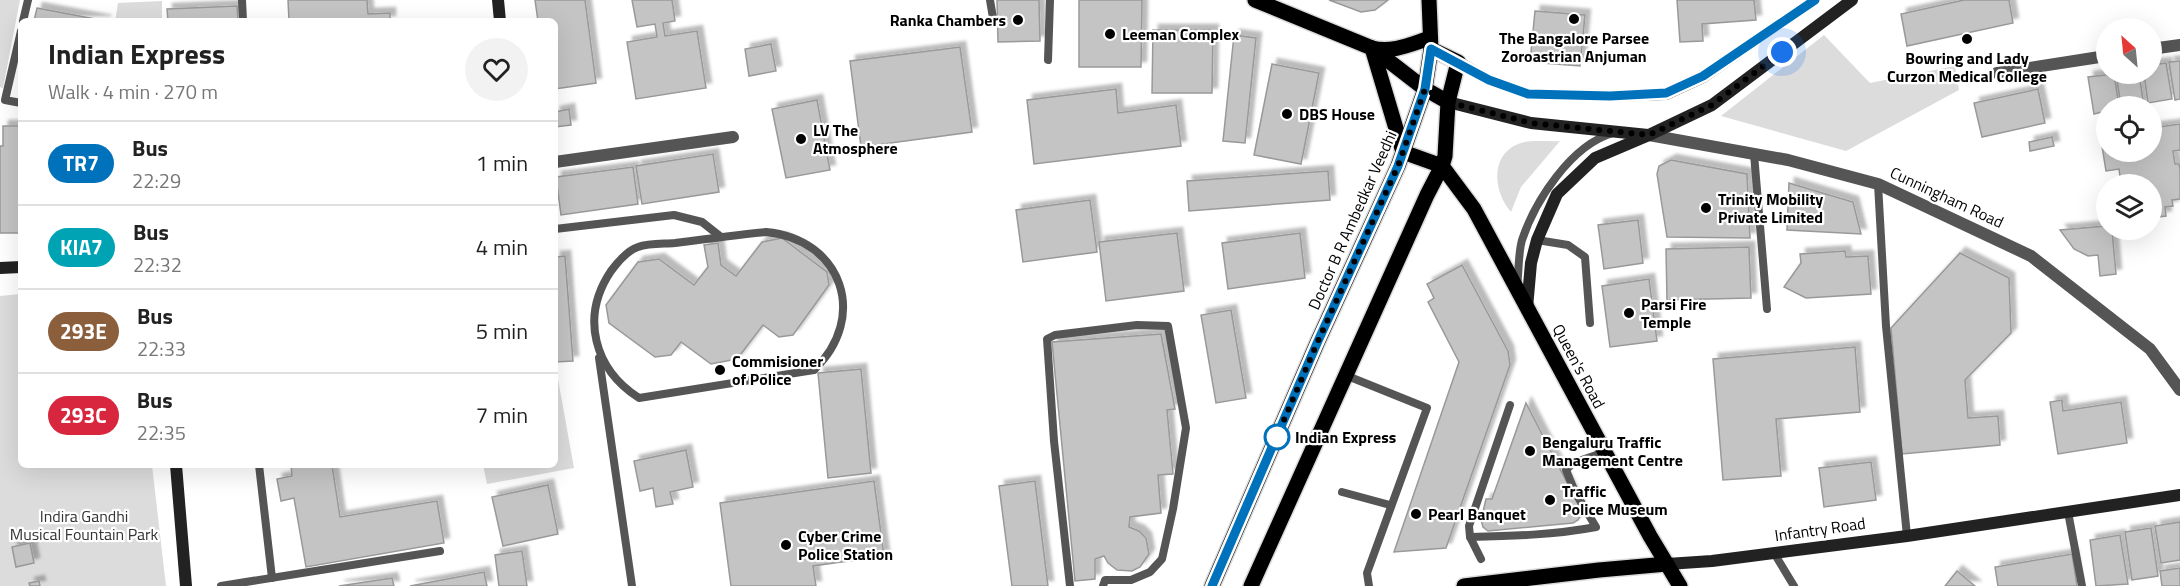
<!DOCTYPE html>
<meta charset="utf-8">
<style>
body{margin:0;font-family:"Titillium Web",sans-serif;background:#f2f2f2;color:#222;height:100vh;display:flex;flex-direction:column;font-size:22px;white-space:nowrap}
*{box-sizing:border-box;margin:0}
p{font-size:20px;color:#767676}
.icon{flex:none;width:33px;height:33px;fill:none;stroke:currentColor;stroke-width:2;stroke-linecap:round;stroke-linejoin:round}
.map{position:relative;flex:1;overflow:hidden}
.sheet{position:absolute;left:18px;top:18px;width:540px;height:450px;display:flex;flex-direction:column;background:#fff;border-radius:9px;box-shadow:0 6px 24px #0002}
.sheet>*{flex:none}
.badge{padding:0 12px;border-radius:20px;font-size:21px;line-height:39px}
.needle{width:39px;rotate:333deg}
.fabs{position:absolute;left:2096px;top:18px;display:grid;gap:12px}
.fabs a{display:grid;place-items:center;width:66px;height:66px;border-radius:50%;background:#fff;box-shadow:0 6px 24px #0002;font-size:30px}
.you{position:absolute;width:30px;height:30px;margin:-15px;border:4px solid #fff;border-radius:50%;background:#1a73e8;box-shadow:0 0 0 9px #1a73e833}
.map>.badge{position:absolute;translate:-50% -50%;box-shadow:0 0 0 3px #fff}
.round{display:grid;place-items:center;flex:none;width:63px;height:63px;border-radius:32px;background:#f2f2f2}
.head{display:flex;align-items:center;justify-content:space-between;height:102px;padding:0 30px}
h1{font-size:28px;font-weight:700;line-height:45px}
ul{padding:0;list-style:none}
li{display:flex;align-items:center;gap:18px;height:84px;padding:0 30px;border-top:2px solid #e0e0e0}
li div{flex:1}
li b{display:block;font-size:22px}
li em{font-style:normal}
li .badge{min-width:66px;font-weight:700;text-align:center}
.map>svg:first-child{display:block}
.green{fill:#dcdcdc}
.building{fill:#c4c4c4;stroke:#999;stroke-width:1.5;filter:url(#shadow)}
.lines{fill:none;stroke-linecap:round;stroke-linejoin:round}
.primary-casing{stroke:#dbdbdb;stroke-width:18}
.lane{stroke:#555;stroke-width:8}
.street{stroke:#555;stroke-width:12}
.secondary{stroke:#222;stroke-width:12}
.primary{stroke:#000;stroke-width:15}
.line-casing{stroke:#fff;stroke-width:14}
.line{stroke:#0072bc;stroke-width:9}
.walk{stroke:#000;stroke-width:6;stroke-dasharray:0 10.8}
.poi-dot{fill:#000;stroke:#fff;stroke-width:2}
.stop-dot{fill:#fff;stroke:#0072bc;stroke-width:3}
.labels{text-anchor:middle;dominant-baseline:central;stroke-width:4.5;stroke-linejoin:round;paint-order:stroke}
.poi-label{font-size:16px;font-weight:bold;fill:#000;stroke:#fff;text-anchor:start}
.street-label{font-size:16px;fill:#000;stroke:#fff}
.stop-label{font-size:16px;font-weight:bold;fill:#000;stroke:#fff;text-anchor:start}
.park-label{font-size:16px;fill:#333;stroke:#fff}
</style>
<div class="map">
<svg width="2180" height="586" viewBox="0 0 2180 586">
<defs>
<filter id="shadow"><feDropShadow dx="5.5" dy="-5.5" stdDeviation="1.5" flood-color="#0004"/></filter>
</defs>
<rect width="100%" height="100%" fill="#fff"/>
<g class="green">
<path d="M0,0h20l-17,88 -3,-1z"/>
<path d="M162,1v20h-47l3,-18z"/>
<path d="M1824,35l46,48 85,-17 4,24 -113,61 -125,-35z"/>
<path d="M1560,141l-39,46 -10,25c-17,-19 -22,-56 7,-68 11,-5 29,-2 42,-3z"/>
<path d="M21,294v171h131l14,121h-166v-290z"/>
<path d="M558,379l16,89 -87,16 -4,-19h72v-85z"/>
</g>
<g class="building">
<path d="M288,0h79l1,14 22,-1v8h-101z"/>
<path d="M535,0h50l11,83 -41,6v-68h-17z"/>
<path d="M632,0h40l3,21 -12,2 2,13 32,-5 9,57 -70,11 -9,-57 30,-5 -2,-13 -18,3z"/>
<path d="M997,0h42l1,41 -42,1z"/>
<path d="M1079,0h63l-1,67h-62z"/>
<path d="M1329,0h59l-13,10 -14,2z"/>
<path d="M1677,0h77l2,20 -54,4 1,17 -23,1z"/>
<path d="M1964,0h45l4,23 -106,23 -6,-32z"/>
<path d="M237,6l1,15h-70l-1,-12z"/>
<path d="M37,8l69,13h-72z"/>
<path d="M1535,11l50,4 -5,51 -50,-4z"/>
<path d="M1153,30h60l-1,63h-60z"/>
<path d="M1234,35l22,3 -11,105 -22,-2z"/>
<path d="M771,44l5,27 -27,5 -4,-27z"/>
<path d="M960,47l12,85 -111,15 -11,-86z"/>
<path d="M2180,61v38l-5,1 -6,-38z"/>
<path d="M2166,63l6,36 -24,4 -4,-29h7v-9z"/>
<path d="M1272,64l47,9 -18,91 -47,-9z"/>
<path d="M2114,74l5,32h-13v5l-12,3 -6,-37z"/>
<path d="M2116,74h23l5,32h-23z"/>
<path d="M1116,89l2,24 58,-8 5,41 -147,18 -7,-64z"/>
<path d="M2038,89l7,34 -63,14 -8,-34z"/>
<path d="M817,100l13,70 -44,8 -14,-69z"/>
<path d="M569,109l2,16 -16,2v-15z"/>
<path d="M2180,124v26l-7,1 2,13h4l1,6v29l-8,1 1,6 -8,1 1,9 -15,2v-34h-30l-2,-15 -13,2 -4,-25 4,-1v7h45v-24z"/>
<path d="M3,126h18l-1,107h-20v-87h3z"/>
<path d="M2052,137l2,9 -24,5 -1,-9z"/>
<path d="M713,154l6,38 -77,12 -6,-38z"/>
<path d="M1671,160l76,14 3,64 -83,-1 -10,-63 2,-8z"/>
<path d="M633,167l5,37 -77,11 -5,-38z"/>
<path d="M1328,171l2,29 -141,11 -2,-30z"/>
<path d="M1789,183l64,19 8,32 -74,-4z"/>
<path d="M1090,200l7,52 -74,10 -7,-52z"/>
<path d="M1638,220l5,43 -39,6 -6,-44z"/>
<path d="M2106,226v4h6l4,44 -16,2 -2,-21 -10,1 -14,-7 -14,-19z"/>
<path d="M1177,233l7,58 -78,10 -7,-59z"/>
<path d="M1300,233l5,45 -77,11 -6,-46z"/>
<path d="M782,238l45,34 2,13 -36,50 -14,2 -16,-12 -26,34 -26,5 -30,-22 -10,13 -16,2 -46,-34 -3,-18 32,-43 21,-3 35,26 14,-18 -4,-22 14,-2 3,22 15,11 26,-34z"/>
<path d="M1749,247l2,51 -84,2 -1,-51z"/>
<path d="M1845,251l1,6 22,-1 3,38 -65,4 -22,-11 17,-24 -1,-9z"/>
<path d="M1960,253l49,25 2,55 -46,47 3,38 30,-2 2,29 -98,9 -11,-126z"/>
<path d="M565,256l8,105 -18,1v-105z"/>
<path d="M1462,265l46,86 2,14 -64,183 -52,4 65,-190 -31,-60 6,-4 -7,-14z"/>
<path d="M1649,279l8,62 -47,6 -8,-61z"/>
<path d="M1231,310l15,88 -30,5 -15,-88z"/>
<path d="M1161,334l14,75 -8,1 6,64 -15,1 3,38 -31,4 -1,10 10,4 7,7 3,16 -9,13 -8,4 -15,-1 -9,-7 -4,-7 -9,3v20l-20,2 -23,-239z"/>
<path d="M1855,347l5,65 -84,7 5,57 -58,4 -10,-121z"/>
<path d="M861,369l10,104 -43,5 -10,-105z"/>
<path d="M2062,400l1,11 58,-9 6,41 -69,11 -8,-52z"/>
<path d="M1526,403l54,105 1,7 -3,5 -5,3 -85,8 -5,-4 -2,-7 5,-21h6z"/>
<path d="M686,450l7,37 -23,5 3,12 -17,3 -3,-19 -13,3 -6,-30z"/>
<path d="M1871,462l5,38 -52,7 -5,-39z"/>
<path d="M291,465h41l8,52 97,-16 7,42 -138,24 -12,-69 -13,3 -4,-22 15,-3z"/>
<path d="M874,481l10,75 -71,10 3,20h-85l-11,-83z"/>
<path d="M1035,481l13,105h-36l-13,-100z"/>
<path d="M548,485l10,49 -55,12 -11,-49z"/>
<path d="M2180,522v38l-19,3 -6,-37z"/>
<path d="M2151,528l7,48 -26,4 -7,-48z"/>
<path d="M2120,535l8,49 -32,2 -6,-46z"/>
<path d="M30,543l4,20 -18,4 -4,-20z"/>
<path d="M522,551l5,35h-28l-4,-31z"/>
<path d="M2072,554l5,32h-79l-3,-19z"/>
<path d="M2180,568v18h-18l-2,-15z"/>
<path d="M1957,571l18,15h-30z"/>
<path d="M484,572l3,14h-77z"/>
<path d="M392,578l2,8h-55z"/>
<path d="M39,581l1,5h-10l-1,-3z"/>
</g>
<g class="lines">
<defs>
<g id="primary">
<path d="M1255,0l117,48 53,41 23,13"/>
<path d="M1372,48l31,104"/>
<path d="M1372,48c21,5 39,-4 58,-10"/>
<path d="M1403,152l39,14"/>
<path d="M1442,166l32,43 176,327 30,50"/>
<path d="M1212,586l106,-245 80,-175 27,-77 6,-40 -2,-49"/>
<path d="M1251,586l176,-391 15,-29 3,-10 3,-54 10,-40 -27,-13"/>
<path d="M1464,586l135,-16 68,-6"/>
</g>
</defs>
<use href="#primary" class="primary-casing"/>
<g class="lane">
<path d="M242,0l1,21"/>
<path d="M990,0l4,24"/>
<path d="M23,21l5,-21"/>
<path d="M21,31l-16,69 16,3"/>
<path d="M1048,60l2,-60"/>
<path d="M1754,154l13,155"/>
<path d="M1878,184l8,142 21,210"/>
<path d="M555,229l119,-14 28,7 19,15"/>
<path d="M766,232c76,7 103,85 48,138l-175,28c-45,-29 -59,-81 -28,-127 6,-8 17,-21 27,-24 11,-4 25,-3 37,-4 30,-4 60,-8 91,-11z"/>
<path d="M1537,240l31,5 17,12 5,66"/>
<path d="M1517,286c2,-14 1,-32 5,-46 13,-39 49,-95 91,-107"/>
<path d="M599,358l33,228"/>
<path d="M1345,375l82,33 -60,165 2,13"/>
<path d="M259,465l13,113"/>
<path d="M1342,492l48,13"/>
<path d="M2068,512l14,74"/>
<path d="M1470,537c42,-1 84,-2 126,-10l-21,-35 -9,-22 7,-7 32,-11"/>
<path d="M1774,553l20,33"/>
<path d="M1481,559l-11,-22 -1,-11 41,-121"/>
<path d="M221,586l219,-35"/>
<path d="M1070,586l-16,-145 -7,-102 8,-4 82,-10 31,1 18,102 -13,81 -11,50 -12,13 -19,8h-26l-2,6"/>
</g>
<g class="street">
<path d="M2151,49l29,-4"/>
<path d="M1997,73l109,-17"/>
<path d="M1649,135l139,25 90,24 153,72 119,93 30,41"/>
<path d="M555,162l178,-25"/>
</g>
<g class="secondary">
<path d="M498,0l2,21"/>
<path d="M1458,62l31,18 39,14 82,2 56,-2 37,-17 112,-77"/>
<path d="M1448,102l83,21 117,12"/>
<path d="M0,268l21,-1"/>
<path d="M1527,308l4,-45 6,-23 20,-46 38,-36 54,-23 63,-30 140,-105"/>
<path d="M176,465l10,121"/>
<path d="M1667,564l45,-3 195,-25 273,-41"/>
</g>
<use href="#primary" class="primary"/>
</g>
<g class="lines">
<defs>
<path id="line" d="M1212,586l106,-245 80,-175 27,-77 6,-40 58,31 39,14 82,2 56,-3 37,-17 112,-76"/>
</defs>
<use href="#line" class="line-casing"/>
<use href="#line" class="line"/>
<path class="walk" d="M1277,437l-3,6 44,-102 80,-175 27,-77 23,13 83,21 118,12 63,-30 70,-53"/>
</g>
<g class="poi-dot">
<circle cx="1574" cy="19" r="6"/>
<circle cx="1018" cy="20" r="6"/>
<circle cx="1110" cy="34" r="6"/>
<circle cx="1967" cy="39" r="6"/>
<circle cx="1287" cy="114" r="6"/>
<circle cx="801" cy="139" r="6"/>
<circle cx="1706" cy="208" r="6"/>
<circle cx="1629" cy="313" r="6"/>
<circle cx="720" cy="370" r="6"/>
<circle cx="1530" cy="451" r="6"/>
<circle cx="1550" cy="500" r="6"/>
<circle cx="1416" cy="514" r="6"/>
<circle cx="786" cy="545" r="6"/>
</g>
<circle class="stop-dot" cx="1277" cy="437" r="12"/>
<g class="labels">
<g class="poi-label">
<text x="1006" y="20" text-anchor="end">Ranka Chambers</text>
<text x="1122" y="34">Leeman Complex</text>
<text x="1574" y="38" text-anchor="middle">The Bangalore Parsee<tspan x="1574" dy="18">Zoroastrian Anjuman</tspan></text>
<text x="1967" y="58" text-anchor="middle">Bowring and Lady<tspan x="1967" dy="18">Curzon Medical College</tspan></text>
<text x="1299" y="114">DBS House</text>
<text x="813" y="130">LV The<tspan x="813" dy="18">Atmosphere</tspan></text>
<text x="1718" y="199">Trinity Mobility<tspan x="1718" dy="18">Private Limited</tspan></text>
<text x="1641" y="304">Parsi Fire<tspan x="1641" dy="18">Temple</tspan></text>
<text x="732" y="361">Commisioner<tspan x="732" dy="18">of Police</tspan></text>
<text x="1542" y="442">Bengaluru Traffic<tspan x="1542" dy="18">Management Centre</tspan></text>
<text x="1562" y="491">Traffic<tspan x="1562" dy="18">Police Museum</tspan></text>
<text x="1428" y="514">Pearl Banquet</text>
<text x="798" y="536">Cyber Crime<tspan x="798" dy="18">Police Station</tspan></text>
</g>
<g class="street-label">
<text transform="translate(1947 197) rotate(25)">Cunningham Road</text>
<text transform="translate(1352 220) rotate(-66)">Doctor B R Ambedkar Veedhi</text>
<text transform="translate(1579 366) rotate(62)">Queen's Road</text>
<text transform="translate(1820 529) rotate(-8)">Infantry Road</text>
</g>
<g class="stop-label">
<text x="1295" y="437">Indian Express</text>
</g>
<g class="park-label">
<text x="84" y="516">Indira Gandhi<tspan x="84" dy="18">Musical Fountain Park</tspan></text>
</g>
</g>
</svg>
<div class="fabs">
<a><svg class="needle" viewBox="-14 -14 28 28"><path d="M0-13l5 13h-10z" fill="#e53935"/><path d="M0 13l5-13h-10z" fill="#767676"/></svg></a>
<a><svg class="icon" aria-label="locate" viewBox="0 0 24 24"><circle cx="12" cy="12" r="6"/><path d="M12 2v4M12 18v4M2 12h4M18 12h4"/></svg></a>
<a><svg class="icon" aria-label="layers" viewBox="0 0 24 24"><path d="M12 4l9 5-9 5-9-5zM3 14l9 5 9-5"/></svg></a>
</div>
<div class="you" style="left:1782px;top:52px"></div>
<section class="sheet">
<div class="head"><div><h1>Indian Express</h1><p>Walk · 4 min · 270 m</p></div><a class="round"><svg class="icon" aria-label="heart" viewBox="0 0 24 24"><path d="M12 20l-8-8c-3-5 5-10 8-4 3-6 11-1 8 4z"/></svg></a></div>
<ul>
<li><span class="badge" style="background:#0072bc;color:#fff">TR7</span><div><b>Bus</b><p>22:29</p></div><em>1 min</em></li>
<li><span class="badge" style="background:#00a3b4;color:#fff">KIA7</span><div><b>Bus</b><p>22:32</p></div><em>4 min</em></li>
<li><span class="badge" style="background:#8b5e3c;color:#fff">293E</span><div><b>Bus</b><p>22:33</p></div><em>5 min</em></li>
<li><span class="badge" style="background:#d7263d;color:#fff">293C</span><div><b>Bus</b><p>22:35</p></div><em>7 min</em></li>
</ul>
</section>
</div>
